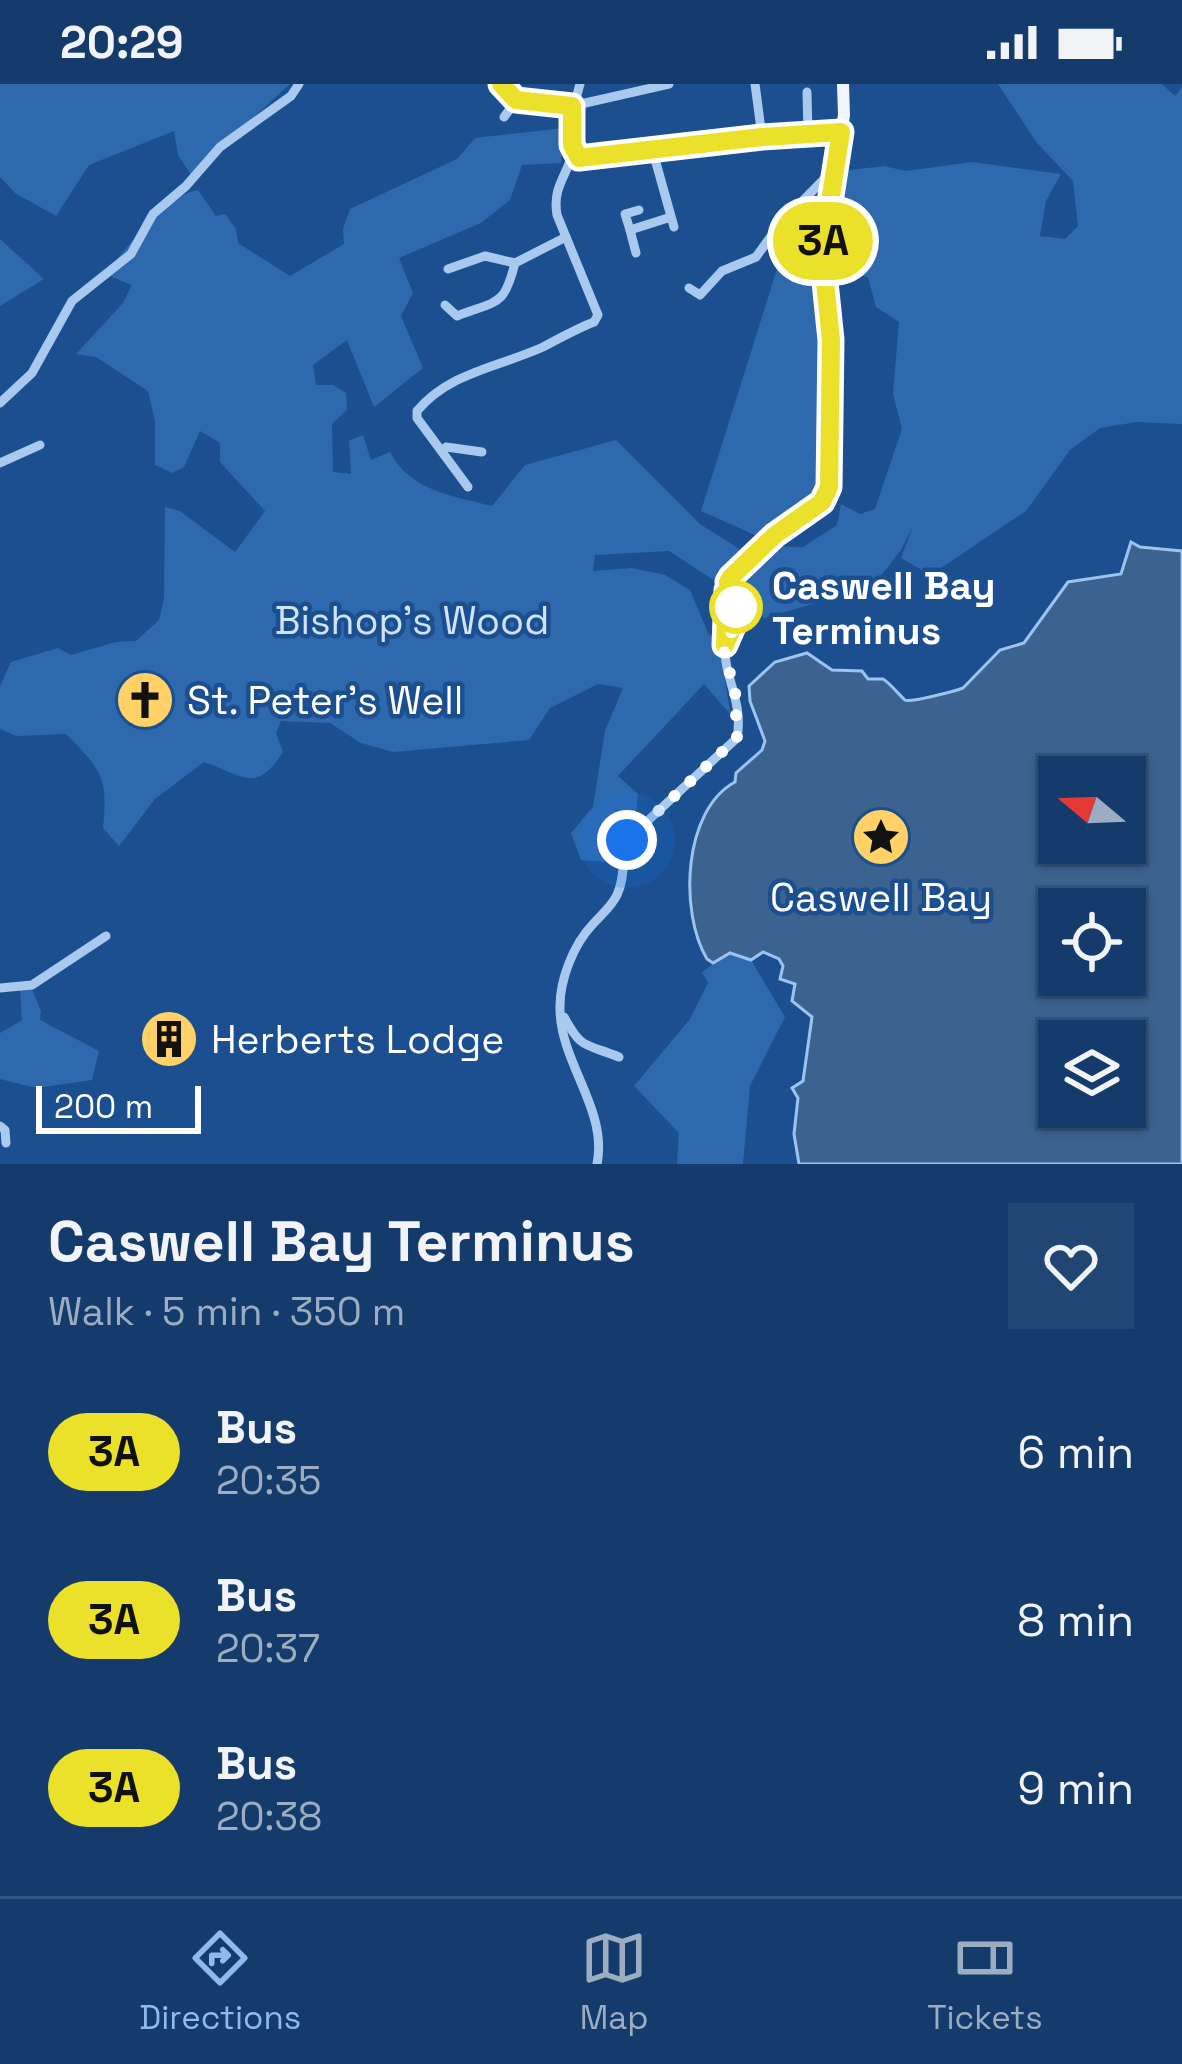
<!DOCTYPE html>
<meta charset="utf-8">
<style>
body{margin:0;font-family:"Space Grotesk",sans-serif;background:#214673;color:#f1f3f6;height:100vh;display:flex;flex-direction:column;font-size:45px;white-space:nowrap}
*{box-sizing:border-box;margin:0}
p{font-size:39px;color:#9dadc1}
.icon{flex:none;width:66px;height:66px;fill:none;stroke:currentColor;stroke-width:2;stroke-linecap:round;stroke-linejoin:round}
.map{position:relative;height:1080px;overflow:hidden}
.drawer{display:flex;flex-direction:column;background:#143b6b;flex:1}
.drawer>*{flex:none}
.badge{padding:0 24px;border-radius:39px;font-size:42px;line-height:78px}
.needle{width:78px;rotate:289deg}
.fabs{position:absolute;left:1038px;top:672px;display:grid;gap:24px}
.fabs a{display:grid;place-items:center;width:108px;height:108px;border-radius:0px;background:#143b6b;box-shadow:0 3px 9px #0004,0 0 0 3px #33557e;font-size:60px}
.scale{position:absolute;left:36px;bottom:30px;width:165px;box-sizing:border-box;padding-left:12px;border:6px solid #fff;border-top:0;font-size:33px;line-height:42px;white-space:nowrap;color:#fff;-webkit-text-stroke:9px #1b4f8f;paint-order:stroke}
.you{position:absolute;width:60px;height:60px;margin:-30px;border:9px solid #fff;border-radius:50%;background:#1a73e8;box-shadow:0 0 0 18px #1a73e833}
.map>.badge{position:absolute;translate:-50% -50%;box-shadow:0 0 0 6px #fff}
.round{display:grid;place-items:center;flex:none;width:126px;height:126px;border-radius:0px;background:#214673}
.summary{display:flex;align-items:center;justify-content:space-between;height:204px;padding:0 48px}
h1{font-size:57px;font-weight:800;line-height:90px}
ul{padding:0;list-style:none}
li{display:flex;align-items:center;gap:36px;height:168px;padding:0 48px}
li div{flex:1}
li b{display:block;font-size:45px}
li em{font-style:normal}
li .badge{min-width:132px;font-weight:700;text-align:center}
.status{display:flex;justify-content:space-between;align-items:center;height:84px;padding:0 60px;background:#143b6b;direction:ltr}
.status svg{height:33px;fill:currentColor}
.tab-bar{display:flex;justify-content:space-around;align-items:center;height:168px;border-top:3px solid #33557e;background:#143b6b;font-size:33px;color:#9dadc1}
.tab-bar a{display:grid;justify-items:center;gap:6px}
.tab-bar .on{color:#90b9f0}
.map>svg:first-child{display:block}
.green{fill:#2e69ad}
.water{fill:#3c6290;stroke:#9cc4f0;stroke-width:3;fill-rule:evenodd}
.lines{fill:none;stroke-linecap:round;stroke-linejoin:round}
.minor{stroke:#a9c9ee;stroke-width:9}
.major{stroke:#f0f6ff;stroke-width:12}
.line-casing{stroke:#fff;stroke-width:27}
.line{stroke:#ebe02a;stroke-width:18}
.walk{stroke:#fff;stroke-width:12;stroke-dasharray:0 21.6}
.stop-dot{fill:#fff;stroke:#ebe02a;stroke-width:6}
.labels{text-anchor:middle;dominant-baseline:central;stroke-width:9;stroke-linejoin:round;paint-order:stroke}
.stop-label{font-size:39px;font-weight:bold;fill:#fff;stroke:#1b4f8f;text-anchor:start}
.park-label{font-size:39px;fill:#cfe3fa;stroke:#1b4f8f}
.poi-label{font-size:39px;fill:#fff;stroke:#1b4f8f;text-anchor:start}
</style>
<div class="status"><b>20:29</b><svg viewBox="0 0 49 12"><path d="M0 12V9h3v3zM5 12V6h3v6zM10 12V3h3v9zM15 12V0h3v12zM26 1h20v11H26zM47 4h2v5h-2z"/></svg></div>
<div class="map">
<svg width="1182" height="1080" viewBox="0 0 1182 1080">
<rect width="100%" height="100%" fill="#1b4f8f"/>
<g class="green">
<path d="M0,0h290l-99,91 -13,-20 -4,-24 -85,34 -33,51 -41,-23 -15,-16z"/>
<path d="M998,0h164l13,12 7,-9v337l-45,-2 -37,6 -30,22 -44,61 -88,59h-16l-21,-12 12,-32 -12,24 -28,36 -14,9 -22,2 -73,21 -21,-24 -2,-10 -10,-13 -16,10 -46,-30 -74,4 -2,16 39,-3 33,7 25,15 18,43 10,8 13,74 -27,-31 -86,92 20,18 -3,32 -10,11 -4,26 -40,-3 -10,-27 22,-26 12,-76 18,-43 -25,-4 -48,24 -21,32 -136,12 -32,-9 -31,-20 -49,-2 -5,12 7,19c-28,44 -42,22 -79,10l-49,37 -36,47 -16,-18c5,-52 -1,-57 -37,-94l-50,2 -16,-7v-43l11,-24 47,-14 13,7 45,-13 20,-1 23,-21 5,-21 1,-92 15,4 55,41 30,-41 -45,-49v-19l-20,-12 -16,36 -12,6 -17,-8v-44l-7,-30 -52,-34 -20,-3 47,-51 9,-18 -20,-8 -4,-7c23,-26 55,-74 90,-80l18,26 9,-2 11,15 2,14 52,33 54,-32 -1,-15 7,-20 107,-50 18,-21 90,-10 -4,35 -39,2 -12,35 -29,23 -82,35 14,35 -12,23 22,52 -49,39 -27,-67 -34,25 3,20h17l13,8 1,17 -15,14 1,48 18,2 -2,-33 14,-6 8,25 19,-8c19,38 62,44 102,54l33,-41 91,-25 84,84 41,26 16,-14 -56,-25 87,-277 32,-36 -5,55 10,89 -2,127 -9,34 -48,30v13l37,1 34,-22 4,-21 19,10 15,-5 27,-80 -9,-35 6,-72 -23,-15 -8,-30 -36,-5v-63l10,-38 42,-5 22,5 66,-9 89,12 -15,27 -6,35 25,3 13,-13 -5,-45 -36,-38z"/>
<path d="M0,155l44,40 -44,27z"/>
<path d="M730,869l21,7 34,57 -35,69 -7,78h-66l2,-31 -45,-47 56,-67 18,-36 -6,-11z"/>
<path d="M31,903l10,24 -1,9 59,31 -7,29 -55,8 -37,-9v-46l22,-13 -2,-31z"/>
</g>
<path class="water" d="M1131,458l9,5 42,4v613h-383l-5,-30 4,-36 -6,-10 11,-7 9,-64 -20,-16 3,-17 -15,-5 3,-13 -4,-7 -16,-7 -12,8 -21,-7 -17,10 -6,-4c-28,-47 -24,-149 28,-177l1,-9 26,-23 3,-9 -15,-40 -1,-15 26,-24 32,-9 25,17 30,1 6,8h15c7,4 19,19 22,21 5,3 50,-9 58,-12l37,-38 24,-7 44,-61 53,-8zM1059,693h66v66h-66zM1059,825h66v66h-66zM1059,957h66v66h-66z"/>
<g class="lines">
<g class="minor">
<path d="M501,0l15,17 46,1 10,4 97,-22"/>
<path d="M755,0l7,53"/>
<path d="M807,8l1,42"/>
<path d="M504,33l12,-16"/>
<path d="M653,68l21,75"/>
<path d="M573,69l6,5 183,-21 79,-5"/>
<path d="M639,126l-14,4 5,16 41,-13"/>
<path d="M630,146l6,23"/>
<path d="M448,185l37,-13 30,7 51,-26"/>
<path d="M689,204l11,7 22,-24 34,-14 24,-33 56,-57"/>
<path d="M445,221l12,11c41,-16 47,-9 58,-53"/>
<path d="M0,319l32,-30 40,-72 59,-47 22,-40 33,-28 34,-39 71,-51 8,-12"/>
<path d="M446,363l36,5"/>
<path d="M0,379l40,-18"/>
<path d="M468,403l-51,-69v-7c33,-39 82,-44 126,-64 17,-9 33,-18 51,-25l4,-7 -41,-100c-5,-29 11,-40 16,-64 4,-23 -1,-44 7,-67"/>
<path d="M0,904l32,-3 74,-49"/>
<path d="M564,933c18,33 20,26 55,40"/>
<path d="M0,1042l5,4 1,13"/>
<path d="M597,1080c11,-54 -36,-100 -37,-154 -1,-29 13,-65 33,-86 9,-10 18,-17 24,-29 9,-19 4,-37 10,-55l110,-102c7,-36 -14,-62 -12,-93"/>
</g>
<g class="major">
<path d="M728,555l10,-24 -8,-24"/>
<path d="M725,561l6,-68 44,-42 47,-32 7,-16 2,-147 -9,-87 22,-138 -1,-31"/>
</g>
</g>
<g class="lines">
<defs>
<path id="line" d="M501,0l15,16 56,6v39l7,13 183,-21 79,-5 -19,121 9,87 -2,147 -7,15 -47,33 -44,42 -3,5 10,33 -13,30 2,-55"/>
</defs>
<use href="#line" class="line-casing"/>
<use href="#line" class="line"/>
<path class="walk" d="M627,756l110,-102 -2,-50 -11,-32 1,-11 12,-23 -1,-15"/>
</g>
<defs>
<symbol id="church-disc" viewBox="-11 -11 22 22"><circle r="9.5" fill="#ffd166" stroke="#1b4f8f"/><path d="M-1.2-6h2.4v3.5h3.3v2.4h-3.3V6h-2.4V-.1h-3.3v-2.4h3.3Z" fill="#111"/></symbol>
<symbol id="sight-disc" viewBox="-11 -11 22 22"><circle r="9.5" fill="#ffd166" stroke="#1b4f8f"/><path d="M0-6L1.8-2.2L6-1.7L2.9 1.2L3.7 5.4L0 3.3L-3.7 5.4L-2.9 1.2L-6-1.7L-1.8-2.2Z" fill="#111"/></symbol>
<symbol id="building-disc" viewBox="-11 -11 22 22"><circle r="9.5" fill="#ffd166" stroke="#1b4f8f"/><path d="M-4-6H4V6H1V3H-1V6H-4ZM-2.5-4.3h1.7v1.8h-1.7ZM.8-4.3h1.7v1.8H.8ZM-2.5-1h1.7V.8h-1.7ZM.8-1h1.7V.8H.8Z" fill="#111"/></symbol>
</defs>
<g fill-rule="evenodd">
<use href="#church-disc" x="112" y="583" width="66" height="66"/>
<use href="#sight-disc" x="848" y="720" width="66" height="66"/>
<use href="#building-disc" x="136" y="922" width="66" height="66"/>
</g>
<circle class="stop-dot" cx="736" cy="523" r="24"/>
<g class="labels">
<g class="stop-label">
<text x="772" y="501">Caswell Bay<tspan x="772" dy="45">Terminus</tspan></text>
</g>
<g class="park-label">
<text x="412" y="536">Bishop's Wood</text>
</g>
<g class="poi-label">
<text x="187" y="616">St. Peter's Well</text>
<text x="881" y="813" text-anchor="middle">Caswell Bay</text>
<text x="211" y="955">Herberts Lodge</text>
</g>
</g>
</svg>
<div class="fabs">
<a><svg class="needle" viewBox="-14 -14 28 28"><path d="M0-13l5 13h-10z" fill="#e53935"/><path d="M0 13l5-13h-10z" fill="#9dadc1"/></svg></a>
<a><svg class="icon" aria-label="locate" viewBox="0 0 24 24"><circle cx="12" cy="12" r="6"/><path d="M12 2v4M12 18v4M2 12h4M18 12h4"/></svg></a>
<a><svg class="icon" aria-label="layers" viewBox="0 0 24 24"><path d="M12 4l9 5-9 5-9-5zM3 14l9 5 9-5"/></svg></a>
</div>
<div class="scale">200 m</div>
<div class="you" style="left:627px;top:756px"></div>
<b class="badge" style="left:823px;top:157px;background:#ebe02a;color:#111">3A</b>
</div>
<section class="drawer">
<div class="summary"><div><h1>Caswell Bay Terminus</h1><p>Walk · 5 min · 350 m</p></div><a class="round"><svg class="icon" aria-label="heart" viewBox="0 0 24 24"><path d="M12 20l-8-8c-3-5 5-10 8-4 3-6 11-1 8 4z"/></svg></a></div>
<ul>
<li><span class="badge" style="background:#ebe02a;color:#111">3A</span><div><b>Bus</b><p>20:35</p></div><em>6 min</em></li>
<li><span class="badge" style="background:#ebe02a;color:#111">3A</span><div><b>Bus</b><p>20:37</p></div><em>8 min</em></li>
<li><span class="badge" style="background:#ebe02a;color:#111">3A</span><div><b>Bus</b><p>20:38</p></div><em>9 min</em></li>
</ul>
</section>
<nav class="tab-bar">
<a class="on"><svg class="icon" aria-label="directions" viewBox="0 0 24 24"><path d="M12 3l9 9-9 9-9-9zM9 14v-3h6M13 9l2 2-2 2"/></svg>Directions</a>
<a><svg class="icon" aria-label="map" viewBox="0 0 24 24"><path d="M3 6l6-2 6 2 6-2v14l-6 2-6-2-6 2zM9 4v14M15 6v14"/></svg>Map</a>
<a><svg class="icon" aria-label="tickets" viewBox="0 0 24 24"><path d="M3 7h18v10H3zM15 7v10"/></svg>Tickets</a>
</nav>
